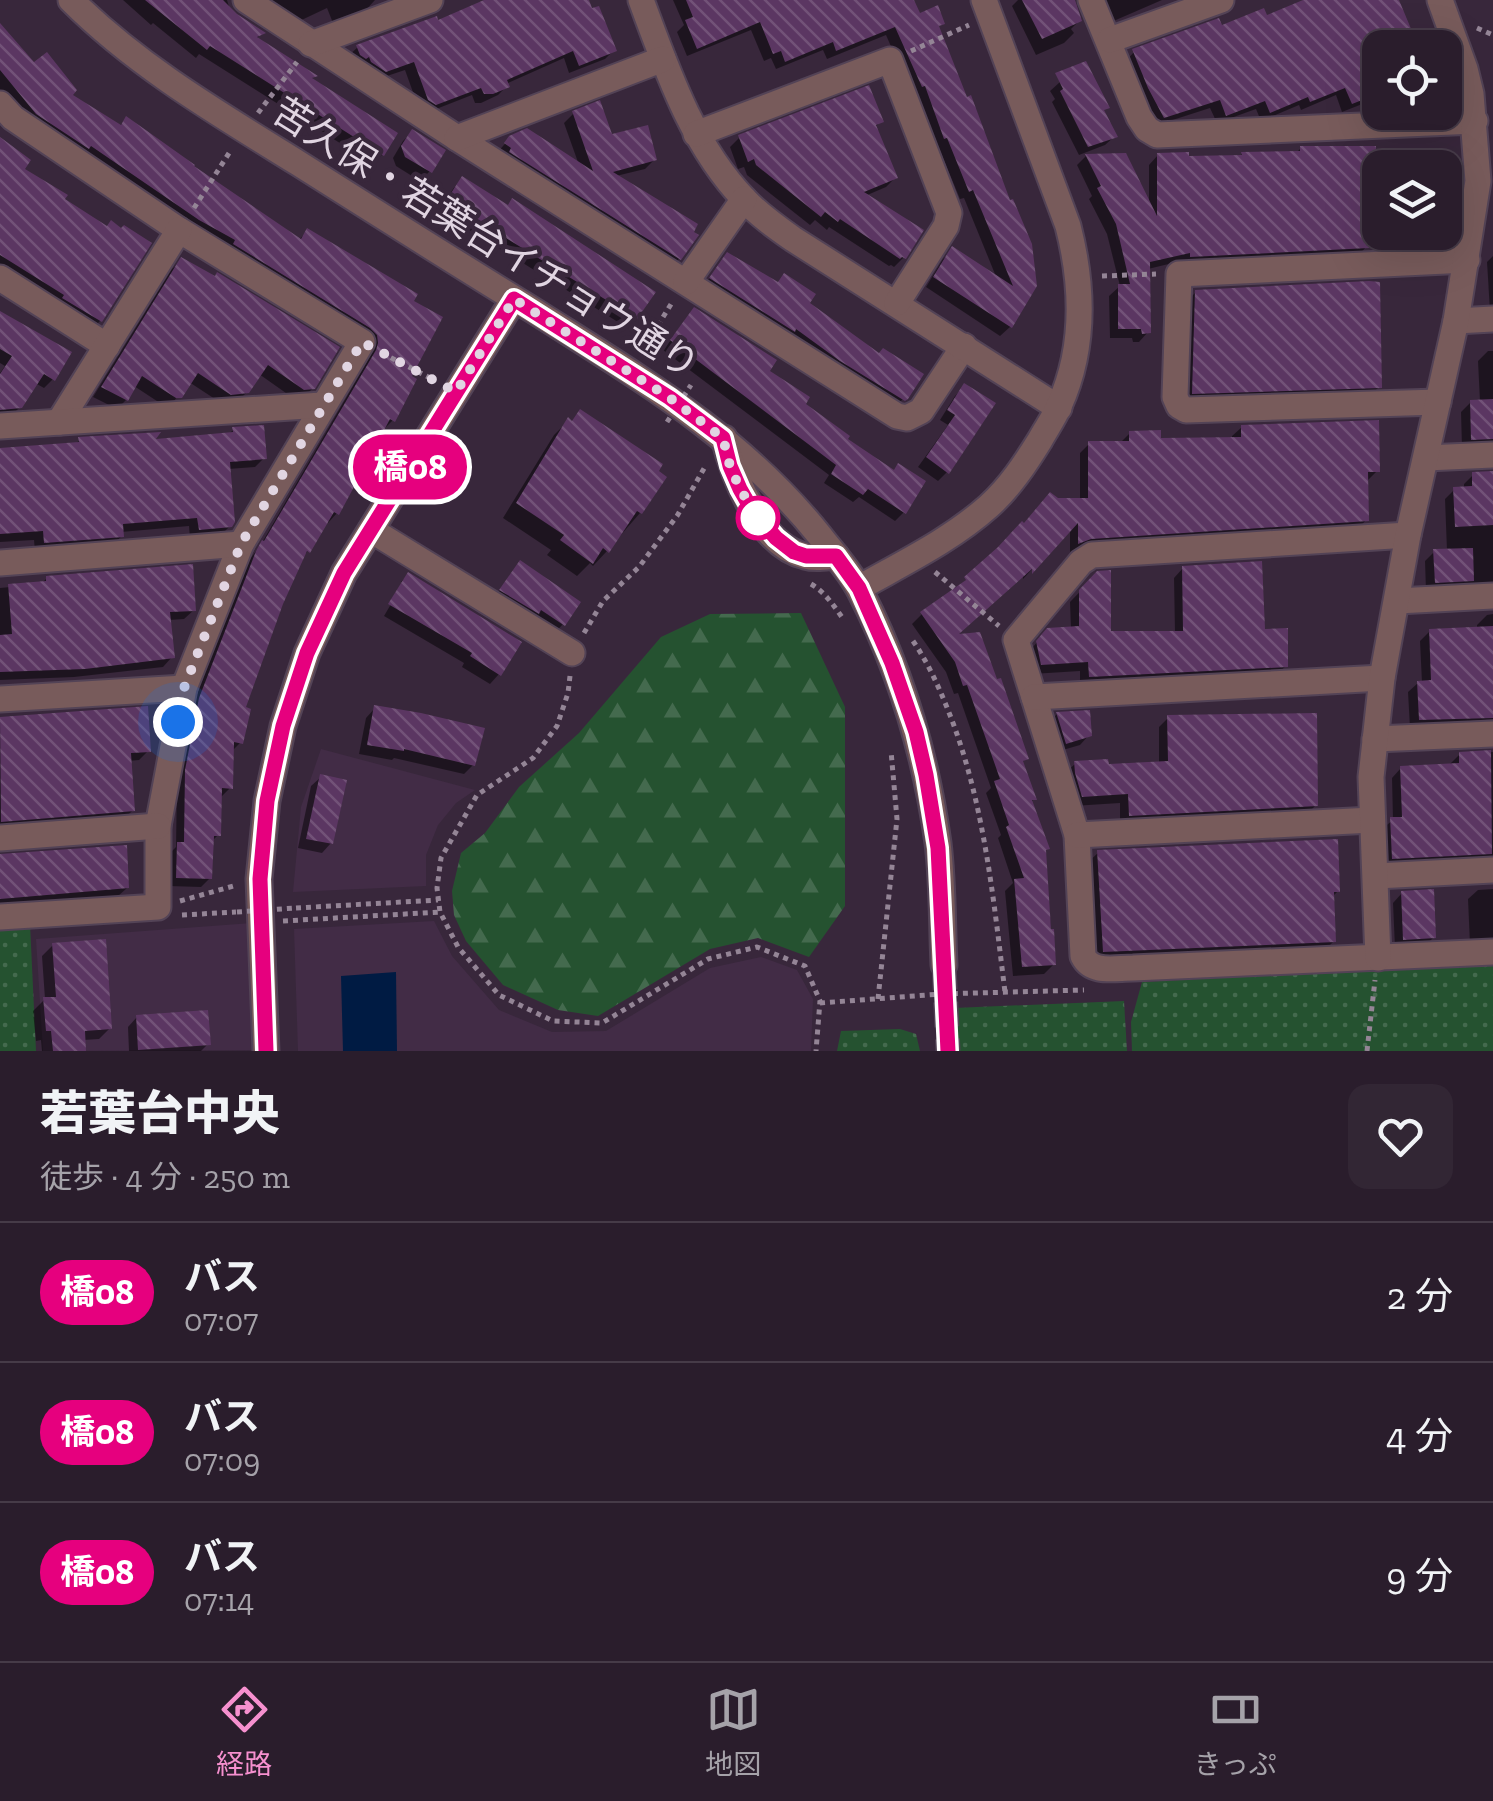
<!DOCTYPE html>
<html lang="ja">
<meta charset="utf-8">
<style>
body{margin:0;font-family:"Zilla Slab","Noto Sans JP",serif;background:#322634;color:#f1f3f6;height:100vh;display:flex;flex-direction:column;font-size:38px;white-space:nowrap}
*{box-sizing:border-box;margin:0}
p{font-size:32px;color:#a5a2a9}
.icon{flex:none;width:55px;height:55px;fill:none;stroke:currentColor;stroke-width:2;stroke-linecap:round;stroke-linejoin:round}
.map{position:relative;height:1051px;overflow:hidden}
.details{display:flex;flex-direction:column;background:#2a1d2c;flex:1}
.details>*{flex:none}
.badge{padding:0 20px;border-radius:32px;font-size:35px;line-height:65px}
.buttons{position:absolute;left:1362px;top:30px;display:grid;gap:20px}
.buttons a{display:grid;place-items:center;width:100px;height:100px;border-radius:20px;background:#2a1d2c;box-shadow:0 10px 40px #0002,0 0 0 2px #463b48;font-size:50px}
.you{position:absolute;width:50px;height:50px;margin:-25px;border:8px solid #fff;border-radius:50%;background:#1a73e8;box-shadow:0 0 0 15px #1a73e833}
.map>.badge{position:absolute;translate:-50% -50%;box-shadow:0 0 0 5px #fff}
.round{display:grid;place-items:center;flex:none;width:105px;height:105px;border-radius:20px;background:#322634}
.head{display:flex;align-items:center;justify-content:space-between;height:170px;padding:0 40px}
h1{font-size:48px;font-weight:800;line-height:75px}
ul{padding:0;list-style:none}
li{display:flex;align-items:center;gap:30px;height:140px;padding:0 40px;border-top:2px solid #463b48}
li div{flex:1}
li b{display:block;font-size:38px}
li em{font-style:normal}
li .badge{min-width:110px;font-weight:700;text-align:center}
.tabs{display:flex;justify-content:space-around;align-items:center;height:140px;border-top:2px solid #463b48;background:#2a1d2c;font-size:28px;color:#a5a2a9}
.tabs a{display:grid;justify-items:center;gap:5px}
.tabs .selected{color:#f690cf}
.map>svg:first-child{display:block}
.built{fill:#422c46}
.forest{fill:url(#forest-firs)}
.park{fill:url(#park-dots)}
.water{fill:#001b43}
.shadow{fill:#0007}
.building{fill:url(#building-back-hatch)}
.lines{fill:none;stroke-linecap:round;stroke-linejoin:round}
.minor-tunnel{stroke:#514154;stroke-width:25;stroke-dasharray:25 12;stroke-linecap:butt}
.minor-casing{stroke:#534356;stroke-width:29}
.path{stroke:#948596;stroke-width:5;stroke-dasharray:5 5;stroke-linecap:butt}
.minor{stroke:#785b5b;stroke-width:25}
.path-bridge{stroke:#948596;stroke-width:5;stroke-dasharray:5 5;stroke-linecap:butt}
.line-casing{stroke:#fff;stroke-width:22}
.line{stroke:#e6007e;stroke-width:15}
.walk{stroke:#e1d5e2;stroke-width:10;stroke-dasharray:0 18}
.stop-dot{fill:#fff;stroke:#e6007e;stroke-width:5}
.labels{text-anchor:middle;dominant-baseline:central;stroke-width:9;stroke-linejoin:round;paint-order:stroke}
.street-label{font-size:38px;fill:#e1d5e2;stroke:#38273b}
</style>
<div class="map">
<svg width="1493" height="1051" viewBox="0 0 1493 1051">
<defs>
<pattern id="forest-firs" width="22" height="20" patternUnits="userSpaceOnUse" patternTransform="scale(2.5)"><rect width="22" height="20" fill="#255230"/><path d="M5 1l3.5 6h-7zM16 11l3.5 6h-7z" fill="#446a4e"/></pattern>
<pattern id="park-dots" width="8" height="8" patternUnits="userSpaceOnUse" patternTransform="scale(2.5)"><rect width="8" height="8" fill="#255230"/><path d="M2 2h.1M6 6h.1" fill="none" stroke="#446a4e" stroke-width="1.8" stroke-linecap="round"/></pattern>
<pattern id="building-back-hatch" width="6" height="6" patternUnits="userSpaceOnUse" patternTransform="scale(2.5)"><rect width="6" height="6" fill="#5b3662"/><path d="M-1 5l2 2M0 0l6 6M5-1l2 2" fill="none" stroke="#725278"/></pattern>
</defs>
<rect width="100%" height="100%" fill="#38273b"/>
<g class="built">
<path d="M321,749l154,41 -19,13 -18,22 -12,30v31l-133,6 8,-85z"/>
<path d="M434,921l18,35 47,54 53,22 54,-1 104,-63 51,-11 36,13 16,29 -2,52h-513l-4,-122z"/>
<path d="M252,923l5,127 -214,1 -7,-112z"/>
</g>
<path class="forest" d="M801,613l44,94v199l-36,51 -51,-19 -48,11 -112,67 -40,-6 -55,-25 -37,-44 -12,-26 -2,-24 9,-38 24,-20 34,-46 60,-54 82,-96 49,-23z"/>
<g class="park">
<path d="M30,924l6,127h-36v-124z"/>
<path d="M1493,964v87h-361l-1,-29 11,-40z"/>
<path d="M1124,1001l3,50h-170l-3,-43z"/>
<path d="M900,1029l16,5 4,17h-83l4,-20z"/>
</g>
<path class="water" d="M396,972l1,79h-54l-2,-75z"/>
<g class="shadow">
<path d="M123,0h104l3,10 32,23 -6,6 58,37 -4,5 72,74 -9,9 -174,-110 -3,4 -43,-35 -2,2z"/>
<path d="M253,0h122l-10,11 -32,12 -6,-15 -36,17z"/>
<path d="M494,0h92l28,50 -9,9 -36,14 -5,-15 -58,26 1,2 -9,9 -17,8h-6l-3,-8 -46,18 -7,-4 -14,-39 -30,10 -27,-24 10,-9 79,-24z"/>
<path d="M673,0h238l7,16 25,7 -6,5 97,258 -24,41 -10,9 -74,-49 17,-28 10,-9 44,29 -33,-81 -4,1 -22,-53 -3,1 -49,-112 -59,24 -4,-9 -47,19 -5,-11 -7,3 -13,-31 -64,26 -10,-24 7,-7z"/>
<path d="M1018,0h55l6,21 -8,8 3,4 -10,10 -28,12 -24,-49z"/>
<path d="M1094,0h68l-53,23z"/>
<path d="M1319,0h77l-16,48v49l-38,15 -6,-17 -35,15 -2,-5 -38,16 -5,-12 -39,14 -7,-15 -56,18 -29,-64 9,-10 131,-34z"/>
<path d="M0,28l34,37 36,31 49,31 7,-8 173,121 8,-9 103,71 -2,76 -15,42 -9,9 -47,84 -9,10 -2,-2 -18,30 -7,7 -20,45 -38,106 -3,34 -8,8 -2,37 -9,9 -3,38 -7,7 -1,36 -9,9 -33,-1 1,-32 7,-7 1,-66 13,-71 57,-147 13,-17 107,-184 3,-10 -344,-229 -26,-33z"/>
<path d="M1060,82l42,30 13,24 -10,9 -26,10 -27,-53 3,-3 -5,-8z"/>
<path d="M574,113l37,24 43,23 -9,9 -29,7 63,83 -9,9 -174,-114 14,-16 69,27 -15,-42z"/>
<path d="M881,121l-6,6 20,51 -9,9 -21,9 39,61 -10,10 -3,-2 -2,1 -60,-39 -2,3 -12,-10 -5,5 -63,-50 -3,-8 -6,2 -8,-22 10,-10z"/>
<path d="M412,132l18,39 -10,10 -24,-15 -3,-8 10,-17z"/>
<path d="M0,140l21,29 85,59 -6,93 -9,9 -91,-59z"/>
<path d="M1301,148l73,42 -8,8v49l-9,10 -176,9v-5l-33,8v63l-9,10h-6l-1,-4h-22l-1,-42 11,-10 -13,-52 -18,-35 3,-3 -15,-31 9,-9h38l25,48v-39l9,-10 29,3h51l4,-4 54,-1z"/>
<path d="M462,179l173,139 -9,9 -187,-116 14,-22z"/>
<path d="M727,255l80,49 96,95 -9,9 -192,-120z"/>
<path d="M1493,256v54l-3,1 -3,-49z"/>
<path d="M182,260l32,18 99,110 -10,10h-10l-34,-24 -12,18 -10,10 -16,1 -32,-21 -19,24 -4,1 -32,-21 -8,14 -9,9 -24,-12 79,-128z"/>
<path d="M1196,292l184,94 -10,10 -186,6 2,-100z"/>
<path d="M694,310l150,129 60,73 -9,9 -36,-24 -6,5 -29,-19 5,-8 -166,-125z"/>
<path d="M0,313l53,66 -9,9 -9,-5 -15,24 -10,10h-10v-44l5,-7 -5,-3z"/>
<path d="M1488,351h5v101l-31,-4 -1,-36 10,-10h9l-2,-41z"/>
<path d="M964,387l-17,85 -9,9 -20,-14 30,-42 -8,-5 15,-24z"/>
<path d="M568,421l72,92 -33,38 -14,15 -3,-3 -13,13 -30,-21 4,-5 -48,-32 51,-83z"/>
<path d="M1242,427l135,44 -9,9 -2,40 -9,10 -278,17 -9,5v-23l-47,50v-4l-70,61 74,122 -6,5 13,36 -3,3 13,50 10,112 -10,10 -31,2 -8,-85 8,-8 -15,-45 3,-3 -15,-42 5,-5 -33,-95 -4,1 -8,-22 -34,-48 10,-10 35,-25 66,-63 34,-25 23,-1v-47l9,-9 31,-1 10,-10 29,8 73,-1v-4z"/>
<path d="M233,430l31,28 -9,9 -27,2 2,57 -10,10 -30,3 -1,-13 -68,6 1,4 -10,9 -77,7 -1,-12 -34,2v-91l74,-6 6,-5 72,2 76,-7z"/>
<path d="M1493,472v122l-67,-3 -1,-30 9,-9 13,-1 -2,-52 9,-9 10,-1v-5l9,-9z"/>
<path d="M520,563l43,61 -9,10 -62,-34z"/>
<path d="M1183,568l80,63 23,35 -10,9 -196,10v-14l-48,3 -4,-21 10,-12 33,-12 -1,-27 28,-29 11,60h66l-1,-55z"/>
<path d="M408,575l91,99 -9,10 -28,-17 2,-4 -80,-47 20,-34h-3z"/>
<path d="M47,578l147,32 -10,9 -15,1 3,37 -9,10 -89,10 -74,3v-92l41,-4z"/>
<path d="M1493,614v105l-34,3 -4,4 -45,2 -2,-36 10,-9h4l-2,-42 10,-10 47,-2v-4l10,-10z"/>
<path d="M375,708l98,57 -9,9 -70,-16 -2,2 -33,-6 7,-36z"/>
<path d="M146,709l2,42 -9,9 -10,1 4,49 -10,10 -123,9v-109z"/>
<path d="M1057,714l32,21 -9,10 -24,7 -8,-28z"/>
<path d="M1168,718l148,87 -10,10 -186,9v-21l-47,3 -8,-33 10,-9 31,2 53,-2v-37z"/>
<path d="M1493,752v114l-109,1 -2,-38 11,-9 -1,-42 9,-10 49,-4 10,-10z"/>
<path d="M321,777l10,66 -9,10 -24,-5 13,-62z"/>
<path d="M1098,853l240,38 -6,6 2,44 -10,10 -230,9 -6,-98z"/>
<path d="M0,856l127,32 -10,9 -117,9z"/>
<path d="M1493,889v55l-23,1 -2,-46 10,-9z"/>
<path d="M1402,893l32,44 -10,10 -29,1 -2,-45z"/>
<path d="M53,945l57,83 -11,11 -16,1 1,11h-42l-1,-11 -5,1 -3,-30 12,-12 -3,-43z"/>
<path d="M137,1017l71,27 -7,7h-72l-1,-24z"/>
</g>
<g class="building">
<path d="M145,0h78l14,14 29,19 -9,4 61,39 -6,2 86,55 -14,23 -174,-110 -3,4z"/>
<path d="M484,0h105l3,8 7,-2 18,45 -38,15 -6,-15 -66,29 3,7 -17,7h-9l-3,-6 -45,17 -8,-5 -14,-38 -28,10 -15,-10 -2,-5 -3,2 -6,-4 -4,-10 81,-29 1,4z"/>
<path d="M686,0h228l6,13 18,-8 7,19 -6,2 28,71 4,-2 39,105 3,-1 19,45 5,42 -25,42 -79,-51 19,-31 61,40 -40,-96 -4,2 -22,-54 -3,1 -19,-53 -3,1 -27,-60 -59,24 -3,-9 -48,20 -4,-11 -8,3 -13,-32 -63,27 -12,-29 8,-3z"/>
<path d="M1022,0h53l7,21 -40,18z"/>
<path d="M1303,0h96l20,48h-52l13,31v14l-28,11 -7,-16 -35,14 -2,-5 -38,16 -5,-12 -39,15 -6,-16 -56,18 -16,-30 -16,-39 87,-31 3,7 42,-17 3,7z"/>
<path d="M0,23l34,39 13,-10 30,38 -4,5 48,30 5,-9 69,49 -1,1 107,73 6,-11 111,66 -4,7 29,16 -31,59 5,3 -22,43 -5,-3 -51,96 -5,-3 -24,41 -3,-2 -24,53 -37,103 5,2 -8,35 -9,-2 -1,47 -11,-1 -1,48h-7l-2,43 -36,-1 1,-36h7l1,-72 14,-72 57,-147 6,-11 2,1 112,-191 2,-7 -1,-8 -7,-7 -137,-84 2,-4 -36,-20 -108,-74 -2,3 -53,-35 -36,-44z"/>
<path d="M1086,61l24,47 -6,2 14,27 -30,10 -28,-56 3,-2 -8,-16z"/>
<path d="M869,85l15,37 -8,3 22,53 -34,14 60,38 -18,29 -4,-2 -2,2 -60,-40 -2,3 -13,-10 -4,5 -65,-52 -2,-6 -6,3 -10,-27z"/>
<path d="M600,100l12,34 36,-9 9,35 -44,12 85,52 -4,8 5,3 -18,25 -172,-108 2,-4 -7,-5 5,-7 18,-8 66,43 -21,-60z"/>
<path d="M412,129l34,21 -14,23 -27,-16 -4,-11z"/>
<path d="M0,137l31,23 -6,9 43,26 -3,4 42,27 4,-6 10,8 3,-3 28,18 -50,79 -40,-24 2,-3 -64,-40z"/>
<path d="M1300,146h76l1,45h-9l1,57 -179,9v-4l-40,9 1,71 -9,1 -1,-5h-23v-45h12l-14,-60 -19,-36 4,-2 -16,-32 41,-1 31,63v-63l32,-1v4l53,-1 -1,-3 59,-1z"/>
<path d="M462,176l46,29 4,-7 144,94 -19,27 -191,-118z"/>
<path d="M727,252l51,30 6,-9 32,21 -6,9 69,50 4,-5 41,26 -16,25 -3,2 -65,-40 -44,-32 -1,3 -86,-54z"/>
<path d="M181,257l34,19 2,-4 123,75 -25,42 -11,1 -36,-25 -19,28 -18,2 -33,-22 -16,25h-6l-34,-22 -14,25 -27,-14z"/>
<path d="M1369,281l11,1 2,106 -190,6 3,-104z"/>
<path d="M694,307l83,53 -7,11 40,26 -4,7 44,32 -2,3 46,31 4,-7 28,18 -20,33 -38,-25 -5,6 -32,-21 5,-9 -166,-125z"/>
<path d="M0,311l72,41 -17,29 -11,-7 -22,34 -22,2v-36l12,-18 -12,-7z"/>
<path d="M964,383l32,20 -47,71 -23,-17 29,-42 -8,-5z"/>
<path d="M1493,399v40l-22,1 -1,-40z"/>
<path d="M580,409l83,55 -4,7 8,6 -25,37 -5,-3 -28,42 -6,-5 -10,16 -33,-24 4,-5 -48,-32 52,-86 4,4z"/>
<path d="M1379,420l1,52h-12l1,49 -278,18 -13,5v-21l-46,51v-5l-73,65 21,-2 17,47 4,-1 28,81 -6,2 14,39h-5l18,49 -4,1 5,79h3l2,36 -34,2 -8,-88 10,-1 -18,-51 3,-2 -15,-44 6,-2 -33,-94 -4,1 -8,-24 -35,-50 46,-32 -2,-3 34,-30 24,-26 2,2 26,-31 8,6h30v-57h41v-10l32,-1v8l80,-1v-12z"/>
<path d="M264,425l3,34 -37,3 5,60 -3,5 -33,3 -2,-12 -74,6 1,13 -80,6 -1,-12 -43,3v-86l79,-6 -1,-5 83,-5 -5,7 77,-7 -1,-5z"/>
<path d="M1493,471v54l-38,2 -2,-40 19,-1v-14z"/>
<path d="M1473,548l1,33 -39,2 -2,-34z"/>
<path d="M520,560l61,42 -16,24 -24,-16 -2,4 -40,-24z"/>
<path d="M1262,561l3,68 23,-1v39l-199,10 -1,-15 -47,3 -5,-24 11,-13 32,-2v-36l18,-19 14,-1v61h72l-1,-65z"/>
<path d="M193,564l3,47 -26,1 5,46 -90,11 -85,3v-37l12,-1 -4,-50 38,-3v-5z"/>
<path d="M408,572l114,70 -21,34 -31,-20 2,-3 -84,-49z"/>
<path d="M1493,626v92l-74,2 -2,-39 14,-1 -2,-51z"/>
<path d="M374,705l47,8 64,15 -10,38 -71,-17v2l-37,-6z"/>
<path d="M148,706l3,46 -20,1 4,58 -134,11 -1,-105z"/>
<path d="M1090,710l2,26 -26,8 -10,-32z"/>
<path d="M1317,713l1,93 -189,10 -1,-22 -46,3 -7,-24 -1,-12 34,-2 1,5 59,-3 -1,-46z"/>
<path d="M1491,750l1,104 -100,5 -2,-42h12l-2,-51 59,-3v-11z"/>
<path d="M320,774l27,6 -14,64 -27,-5z"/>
<path d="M1338,839l2,53h-6l2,50 -233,10 -6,-102z"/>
<path d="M127,845l2,43 -129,11v-45z"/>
<path d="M1434,889l2,49 -33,2 -2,-49z"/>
<path d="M106,939l6,90 -27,2 1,20h-33l-2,-20h-5l-3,-34h13l-4,-54z"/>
<path d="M208,1010l3,35 -73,5 -2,-35z"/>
</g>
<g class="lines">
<path class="minor-tunnel" d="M944,965l4,86"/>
<defs>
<g id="minor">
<path d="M71,0c66,66 148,114 227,163 79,50 158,100 238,149 105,67 205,125 284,224 13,17 30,35 40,55 40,78 66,166 78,252 5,40 4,81 6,122"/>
<path d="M246,0l211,138 440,278 10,2 14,-7 43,-65"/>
<path d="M641,0c26,70 51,145 104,200 14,15 31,27 48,39l266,169"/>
<path d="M1091,0l48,117 8,12 10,6 318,-14"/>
<path d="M1110,40l111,-40"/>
<path d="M311,44l119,-44"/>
<path d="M0,104l13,14 166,112 183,112 -121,202 -57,144 -26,138v81l-158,10"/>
<path d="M696,134l194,-74 59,153 -3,13 -49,77"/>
<path d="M457,138l206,-79"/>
<path d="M0,278l107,68"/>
<path d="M686,282l58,-83"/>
<path d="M1456,321l37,-2"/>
<path d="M1438,402l-252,8 -7,-4 -4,-9 4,-123 288,-14"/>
<path d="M59,422l120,-192"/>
<path d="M0,426l322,-21"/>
<path d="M724,438c10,40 36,107 81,118 10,3 20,1 31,0"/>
<path d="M1426,458l67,-3"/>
<path d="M371,530l201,123"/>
<path d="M1408,535l-316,20 -11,7 -65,78 61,195 6,121c9,18 31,12 50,12l360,-16"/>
<path d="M0,563l241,-19"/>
<path d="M859,588c44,-25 92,-48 130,-82 21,-19 36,-42 51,-66 6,-11 14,-22 19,-34 26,-57 24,-121 9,-180l-84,-226"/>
<path d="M1397,601l96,-5"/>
<path d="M1034,697l348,-19"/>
<path d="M0,699l184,-11"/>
<path d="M1375,739l118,-5"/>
<path d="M1077,835l295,-15"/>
<path d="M0,838l158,-12"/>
<path d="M1376,876l117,-6"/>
<path d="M1378,958l-7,-181 11,-99 26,-143 48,-214 22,-140 -7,-87 -6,-25 -25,-69"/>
<path d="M266,1051l-7,-172 8,-78 16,-75 24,-73 37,-80 170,-274"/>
</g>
</defs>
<use href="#minor" class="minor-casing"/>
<g class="path">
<path d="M1477,28l16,7"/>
<path d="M911,51l58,-26"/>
<path d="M258,113l39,-51"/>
<path d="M194,208l37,-58"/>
<path d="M1102,276l54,-2"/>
<path d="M642,351l31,-50"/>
<path d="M382,353l52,27"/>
<path d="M935,572l64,54"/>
<path d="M811,584c14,8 23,22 33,36"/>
<path d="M584,633l19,-32 36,-34 38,-51 29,-51"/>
<path d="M913,641c15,22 25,44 35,69 36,90 45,186 57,282"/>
<path d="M570,676l-2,17 -11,33 -24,32 -56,37 -36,63 -4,30 3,24 18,35 41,48 54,26 49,2 106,-64 49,-12 48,19 15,35 -4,50"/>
<path d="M180,901l57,-16"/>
<path d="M296,908l142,-8"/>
<path d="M182,915l54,-3"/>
<path d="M283,921l157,-9"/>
<path d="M878,999l19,-180 -6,-68"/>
<path d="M820,1003l120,-9"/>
<path d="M943,1051l-3,-57 144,-4"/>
<path d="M1367,1051l8,-71"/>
</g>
<use href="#minor" class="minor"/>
<g class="path-bridge">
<path d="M667,422l24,-37"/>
<path d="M237,912l59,-4"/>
</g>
</g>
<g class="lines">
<defs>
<path id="line" d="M266,1051l-6,-172 7,-78 16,-75 24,-73 37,-80 170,-274 156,99 53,40 7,28 10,23 12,21 24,28 18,14 12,4h30l23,32 33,75 24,69 10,43 12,73 10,203"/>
</defs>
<use href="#line" class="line-casing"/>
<use href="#line" class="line"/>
<path class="walk" d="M178,722l6,-34 57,-144 121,-202 94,50 58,-93 156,99 53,40 7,28 10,23 18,29"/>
</g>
<circle class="stop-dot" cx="758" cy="518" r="20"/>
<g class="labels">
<g class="street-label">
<text transform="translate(486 238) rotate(32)">苦久保・若葉台イチョウ通り</text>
</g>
</g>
</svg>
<div class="buttons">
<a><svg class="icon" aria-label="locate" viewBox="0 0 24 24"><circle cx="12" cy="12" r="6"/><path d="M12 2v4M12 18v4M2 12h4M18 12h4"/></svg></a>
<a><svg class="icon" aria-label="layers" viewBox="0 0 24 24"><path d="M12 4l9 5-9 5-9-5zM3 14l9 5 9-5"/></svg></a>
</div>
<div class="you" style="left:178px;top:722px"></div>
<b class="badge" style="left:410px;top:467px;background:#e6007e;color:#fff">橋08</b>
</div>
<section class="details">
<div class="head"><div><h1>若葉台中央</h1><p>徒歩 · 4 分 · 250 m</p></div><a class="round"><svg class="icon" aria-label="heart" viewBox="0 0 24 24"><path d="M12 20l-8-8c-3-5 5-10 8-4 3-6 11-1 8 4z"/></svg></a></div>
<ul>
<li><span class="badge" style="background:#e6007e;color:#fff">橋08</span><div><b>バス</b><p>07:07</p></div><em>2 分</em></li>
<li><span class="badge" style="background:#e6007e;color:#fff">橋08</span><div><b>バス</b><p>07:09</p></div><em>4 分</em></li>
<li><span class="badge" style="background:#e6007e;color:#fff">橋08</span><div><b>バス</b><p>07:14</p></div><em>9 分</em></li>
</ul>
</section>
<nav class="tabs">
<a class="selected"><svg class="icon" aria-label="directions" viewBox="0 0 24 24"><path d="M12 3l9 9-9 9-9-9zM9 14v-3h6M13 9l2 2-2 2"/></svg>経路</a>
<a><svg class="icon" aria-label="map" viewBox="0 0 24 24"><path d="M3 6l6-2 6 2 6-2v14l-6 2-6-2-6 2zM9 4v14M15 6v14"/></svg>地図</a>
<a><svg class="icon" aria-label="tickets" viewBox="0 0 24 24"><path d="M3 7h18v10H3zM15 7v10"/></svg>きっぷ</a>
</nav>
